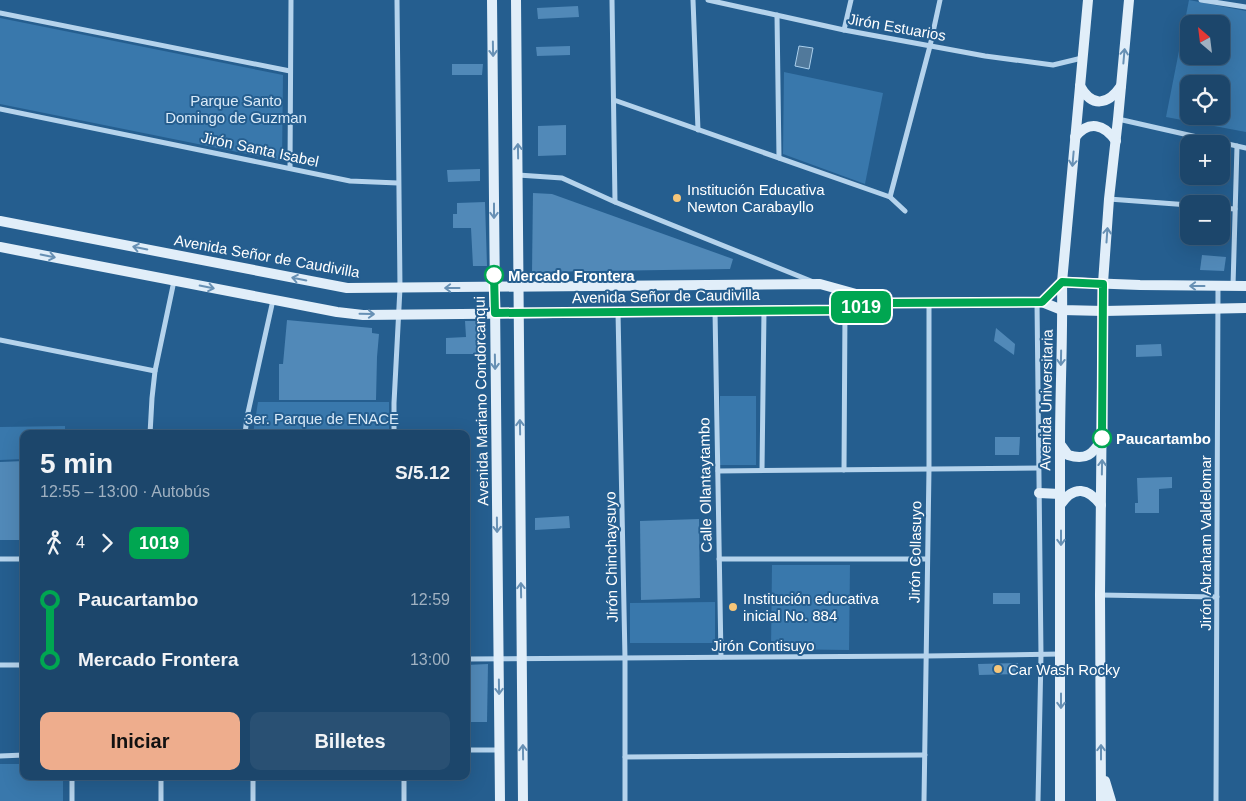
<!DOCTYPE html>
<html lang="es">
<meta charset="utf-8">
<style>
body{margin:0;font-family:Arial,sans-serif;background:#295073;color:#f1f3f6;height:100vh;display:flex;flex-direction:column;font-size:19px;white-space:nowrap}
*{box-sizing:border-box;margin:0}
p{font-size:16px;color:#a0b1c1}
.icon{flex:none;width:28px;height:28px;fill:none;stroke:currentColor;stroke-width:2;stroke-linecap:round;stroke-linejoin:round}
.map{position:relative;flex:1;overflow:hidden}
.drawer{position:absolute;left:20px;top:430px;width:450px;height:350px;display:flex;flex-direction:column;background:#1c466b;border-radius:10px;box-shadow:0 5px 20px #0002,0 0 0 1px #3a5e7e}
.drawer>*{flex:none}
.badge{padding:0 10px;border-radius:8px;font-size:18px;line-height:32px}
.needle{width:32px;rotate:332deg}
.buttons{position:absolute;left:1180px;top:15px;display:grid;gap:10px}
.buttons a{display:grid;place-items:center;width:50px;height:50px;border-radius:10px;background:#1c466b;box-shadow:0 5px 20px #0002,0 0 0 1px #3a5e7e;font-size:25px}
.map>.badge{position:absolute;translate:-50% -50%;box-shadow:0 0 0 2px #fff}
.legs{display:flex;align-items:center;gap:8px;height:55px;padding:0 20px;font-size:16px}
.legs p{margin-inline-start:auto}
.headline{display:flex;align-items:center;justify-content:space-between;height:85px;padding:0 20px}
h1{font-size:28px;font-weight:700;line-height:38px}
.action{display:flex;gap:10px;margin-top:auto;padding:10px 20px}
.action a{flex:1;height:58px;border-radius:10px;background:#eead8d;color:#111;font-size:20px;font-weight:700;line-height:58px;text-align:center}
.action a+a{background:#295073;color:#f1f3f6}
ul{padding:0 20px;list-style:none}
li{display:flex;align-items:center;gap:18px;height:60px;font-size:19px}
li i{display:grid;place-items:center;width:8px;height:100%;margin:0 6px;background:currentColor}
li i::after{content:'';width:12px;height:12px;margin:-6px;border:4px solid;border-radius:50%;background:#1c466b}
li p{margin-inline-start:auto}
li:first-child i{background:linear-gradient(#0000 50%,currentColor 0)}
li:last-child i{background:linear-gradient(currentColor 50%,#0000 0)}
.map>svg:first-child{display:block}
.green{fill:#3978ac;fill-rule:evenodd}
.water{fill:#51799b;stroke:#aacfec}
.building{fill:#5189b8}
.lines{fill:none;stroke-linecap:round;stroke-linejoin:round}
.street{stroke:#b5d3ec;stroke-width:5}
.secondary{stroke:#e1eef9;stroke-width:10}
.oneway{stroke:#6790b4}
.line-1-casing{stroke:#fff;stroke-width:11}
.line-1{stroke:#00a651;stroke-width:8}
.poi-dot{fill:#f6c679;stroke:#255e8f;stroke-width:2}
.stop-1-dot{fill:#fff;stroke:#00a651;stroke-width:2.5}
.labels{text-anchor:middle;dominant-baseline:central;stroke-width:4;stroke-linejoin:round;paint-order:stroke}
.street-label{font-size:15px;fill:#fff;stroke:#255e8f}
.park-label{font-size:15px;fill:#daebf9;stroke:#255e8f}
.poi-label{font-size:15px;fill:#fff;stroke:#255e8f;text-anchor:start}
.stop-label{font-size:15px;font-weight:bold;fill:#fff;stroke:#255e8f;text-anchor:start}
</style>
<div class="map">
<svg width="1246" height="801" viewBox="0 0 1246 801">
<rect width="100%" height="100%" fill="#255e8f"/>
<g class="green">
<path d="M1189,0l57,11v121l-80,-15zM1189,24h32v32h-32zM1189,84h32v32h-32z"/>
<path d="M0,18l283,57 -1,86 -282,-57z"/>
<path d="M784,72l99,21 -18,91 -82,-30z"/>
<rect x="720" y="396" width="36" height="69"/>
<path d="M258,402h131v32h-136z"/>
<path d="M65,426v8h-41v25l-24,1v-33z"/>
<path d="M772,565h78l-1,85 -78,-1z"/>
<path d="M715,602v41h-85v-40z"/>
<path d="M0,764h24v12h39v25h-63z"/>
</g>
<path class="water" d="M799,46l14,2 -4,21 -14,-3z"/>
<g class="building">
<path d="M578,6l1,11 -41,2 -1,-11z"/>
<path d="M570,46v9l-33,1 -1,-9z"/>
<path d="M452,64h31l-1,11h-30z"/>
<path d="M566,125v30l-28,1v-30z"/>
<path d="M480,169v12l-32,1 -1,-12z"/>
<path d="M533,193l19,1 181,65 -3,10 -198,3z"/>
<path d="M485,202l2,64h-14l-2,-38h-18v-14h4v-11z"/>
<path d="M1202,255l24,2 -2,14 -24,-1z"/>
<path d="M287,320l85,8v5l7,1 -2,23 -1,43h-97v-36h4z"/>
<path d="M465,321h17l2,3v30h-38v-16l20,-1z"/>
<path d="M996,328l19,16 -1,11 -20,-14z"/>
<path d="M1161,344l1,12 -26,1v-12z"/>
<path d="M995,437h25l-1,18h-24z"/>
<path d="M24,461v79h-24v-78z"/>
<path d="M1172,477v11l-13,1v24h-24v-10h3l-1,-25z"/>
<path d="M569,516l1,12 -35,2v-12z"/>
<path d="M699,519l1,79 -59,2 -1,-79z"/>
<rect x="993" y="593" width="27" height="11"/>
<path d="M1018,663v11l-39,1 -1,-11z"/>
<path d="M488,664l-1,58h-21v-57z"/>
</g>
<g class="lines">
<g class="street">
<path d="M612,0l3,202"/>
<path d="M693,0l5,130"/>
<path d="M708,0l136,30 141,26 68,9 29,-7"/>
<path d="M1201,0l45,7"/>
<path d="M0,13l290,58"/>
<path d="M777,15l2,143"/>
<path d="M844,30l7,-30"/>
<path d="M614,100l276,97 15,14"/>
<path d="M0,109l350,72 48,2"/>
<path d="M1118,119l128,29"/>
<path d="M290,168l1,-168"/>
<path d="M518,175l44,3 53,24 196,79"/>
<path d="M890,197l40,-151 10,-46"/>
<path d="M1109,199l80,6"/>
<path d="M1221,208l14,1"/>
<path d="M1233,286l4,-140"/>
<path d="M1037,302l4,353 -3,146"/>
<path d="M715,311l6,346"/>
<path d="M618,312l7,346v143"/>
<path d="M0,340l155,31"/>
<path d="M150,434l2,-36 3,-27 19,-90"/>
<path d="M245,434l2,-17 26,-117"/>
<path d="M394,434v-31l6,-115 -3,-288"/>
<path d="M762,470l2,-159"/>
<path d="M844,470l1,-160"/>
<path d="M718,471l321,-3"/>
<path d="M0,559h24"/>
<path d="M719,559h208"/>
<path d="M1100,595l117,2"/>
<path d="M466,659l460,-3 135,-2"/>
<path d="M0,665h24"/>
<path d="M466,750h33"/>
<path d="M0,756l24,-1"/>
<path d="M625,757l300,-2"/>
<path d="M161,776v25"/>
<path d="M253,776v25"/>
<path d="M404,776v25"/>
<path d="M72,801v-25"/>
<path d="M924,801l5,-332v-166"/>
<path d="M1216,801l2,-515"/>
</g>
<g class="secondary">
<path d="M492,0l8,801"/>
<path d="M516,0l7,801"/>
<path d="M1080,86c12,22 28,19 41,0"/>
<path d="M1075,137c14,-17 29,-13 41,4"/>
<path d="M0,221l347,67 473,-4 65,18"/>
<path d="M0,247l337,65 26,3 482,-5 44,-7 153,-1 20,8 42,1 142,-3"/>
<path d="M1042,302l20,-20 78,3 106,1"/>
<path d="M1060,444l8,11c18,6 25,-1 34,-16"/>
<path d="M1039,493l21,1"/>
<path d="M1061,504c13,-19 27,-16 40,1"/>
<path d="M1105,781l6,20"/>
<path d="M1060,801c1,-119 0,-238 0,-356 0,-55 3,-109 2,-163l26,-282"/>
<path d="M1101,801l-1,-206 3,-312 6,-84 9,-80 11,-119"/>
</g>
</g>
<defs><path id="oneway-shaft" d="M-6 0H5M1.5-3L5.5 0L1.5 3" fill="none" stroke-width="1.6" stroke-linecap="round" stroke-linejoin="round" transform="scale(1.25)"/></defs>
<g class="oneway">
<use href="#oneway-shaft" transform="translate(493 49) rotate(89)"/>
<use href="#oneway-shaft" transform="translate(1124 56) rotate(-85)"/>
<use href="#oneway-shaft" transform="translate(518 151) rotate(-91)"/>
<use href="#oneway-shaft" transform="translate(1073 159) rotate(95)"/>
<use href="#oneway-shaft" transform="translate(494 211) rotate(90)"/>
<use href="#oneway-shaft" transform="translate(1107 235) rotate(-86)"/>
<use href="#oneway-shaft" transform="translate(140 248) rotate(-169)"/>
<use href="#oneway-shaft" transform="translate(48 256) rotate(11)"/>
<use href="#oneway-shaft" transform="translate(299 279) rotate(-169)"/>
<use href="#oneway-shaft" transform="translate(1197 286) rotate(-180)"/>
<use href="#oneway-shaft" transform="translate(207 287) rotate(11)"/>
<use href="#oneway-shaft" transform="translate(452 288) rotate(180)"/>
<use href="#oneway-shaft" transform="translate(367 314) rotate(1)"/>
<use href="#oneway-shaft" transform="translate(1061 358) rotate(91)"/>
<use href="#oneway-shaft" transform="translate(495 362) rotate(89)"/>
<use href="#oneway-shaft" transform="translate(520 427) rotate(-91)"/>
<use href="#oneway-shaft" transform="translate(1102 467) rotate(-89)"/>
<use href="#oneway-shaft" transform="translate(497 525) rotate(89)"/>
<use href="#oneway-shaft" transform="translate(1061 538) rotate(90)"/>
<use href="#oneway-shaft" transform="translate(521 590) rotate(-91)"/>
<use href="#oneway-shaft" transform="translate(499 687) rotate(89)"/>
<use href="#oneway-shaft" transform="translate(1061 701) rotate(90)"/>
<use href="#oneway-shaft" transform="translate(523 752) rotate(-91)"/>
<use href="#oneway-shaft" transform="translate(1101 752) rotate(-90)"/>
</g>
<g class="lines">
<defs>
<path id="line-1" d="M494,275l1,38 350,-3 44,-7 153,-1 20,-20 41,2 -1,154"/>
</defs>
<use href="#line-1" class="line-1-casing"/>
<use href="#line-1" class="line-1"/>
</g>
<g class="poi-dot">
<circle cx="677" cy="198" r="5"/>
<circle cx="733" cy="607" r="5"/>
<circle cx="998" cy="669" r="5"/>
</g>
<g class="stop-1-dot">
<circle cx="494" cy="275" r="9"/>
<circle cx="1102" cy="438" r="9"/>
</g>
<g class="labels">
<g class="street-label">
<text transform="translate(897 27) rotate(10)">Jirón Estuarios</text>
<text transform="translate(260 149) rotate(12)">Jirón Santa Isabel</text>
<text transform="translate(267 256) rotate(10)">Avenida Señor de Caudivilla</text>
<text transform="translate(666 296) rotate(-1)">Avenida Señor de Caudivilla</text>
<text transform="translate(1046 400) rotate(-89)">Avenida Universitaria</text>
<text transform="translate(481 401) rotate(-91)">Avenida Mariano Condorcanqui</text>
<text transform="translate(705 485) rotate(-91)">Calle Ollantaytambo</text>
<text transform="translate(1205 543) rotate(-90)">Jirón Abraham Valdelomar</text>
<text transform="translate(915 552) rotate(-89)">Jirón Collasuyo</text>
<text transform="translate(611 557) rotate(-91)">Jirón Chinchaysuyo</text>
<text x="763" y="645">Jirón Contisuyo</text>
</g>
<g class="park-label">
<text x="236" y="100">Parque Santo<tspan x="236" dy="17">Domingo de Guzman</tspan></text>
<text x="322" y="418">3er. Parque de ENACE</text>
</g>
<g class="poi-label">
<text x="687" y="189">Institución Educativa<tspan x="687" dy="17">Newton Carabayllo</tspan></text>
<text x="743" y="598">Institución educativa<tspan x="743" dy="17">inicial No. 884</tspan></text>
<text x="1008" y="669">Car Wash Rocky</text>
</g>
<g class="stop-label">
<text x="508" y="275">Mercado Frontera</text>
<text x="1116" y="438">Paucartambo</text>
</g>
</g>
</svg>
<div class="buttons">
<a><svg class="needle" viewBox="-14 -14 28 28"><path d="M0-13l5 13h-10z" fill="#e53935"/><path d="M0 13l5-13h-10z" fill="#a0b1c1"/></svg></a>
<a><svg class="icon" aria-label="locate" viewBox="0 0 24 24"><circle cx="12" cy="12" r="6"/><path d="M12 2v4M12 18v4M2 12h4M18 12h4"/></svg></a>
<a>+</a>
<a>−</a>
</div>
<b class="badge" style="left:861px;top:307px;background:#00a651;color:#fff">1019</b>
<section class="drawer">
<div class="headline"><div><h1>5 min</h1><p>12:55 – 13:00 · Autobús</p></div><b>S/5.12</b></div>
<div class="legs"><svg class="icon" aria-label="walk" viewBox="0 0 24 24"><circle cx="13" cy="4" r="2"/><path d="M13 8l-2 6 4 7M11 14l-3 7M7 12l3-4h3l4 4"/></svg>4<svg class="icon" aria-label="forward" viewBox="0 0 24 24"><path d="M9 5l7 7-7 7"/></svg><b class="badge" style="background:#00a651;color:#fff">1019</b></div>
<ul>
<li><i style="color:#00a651"></i><b>Paucartambo</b><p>12:59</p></li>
<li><i style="color:#00a651"></i><b>Mercado Frontera</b><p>13:00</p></li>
</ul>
<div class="action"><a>Iniciar</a><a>Billetes</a></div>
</section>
</div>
